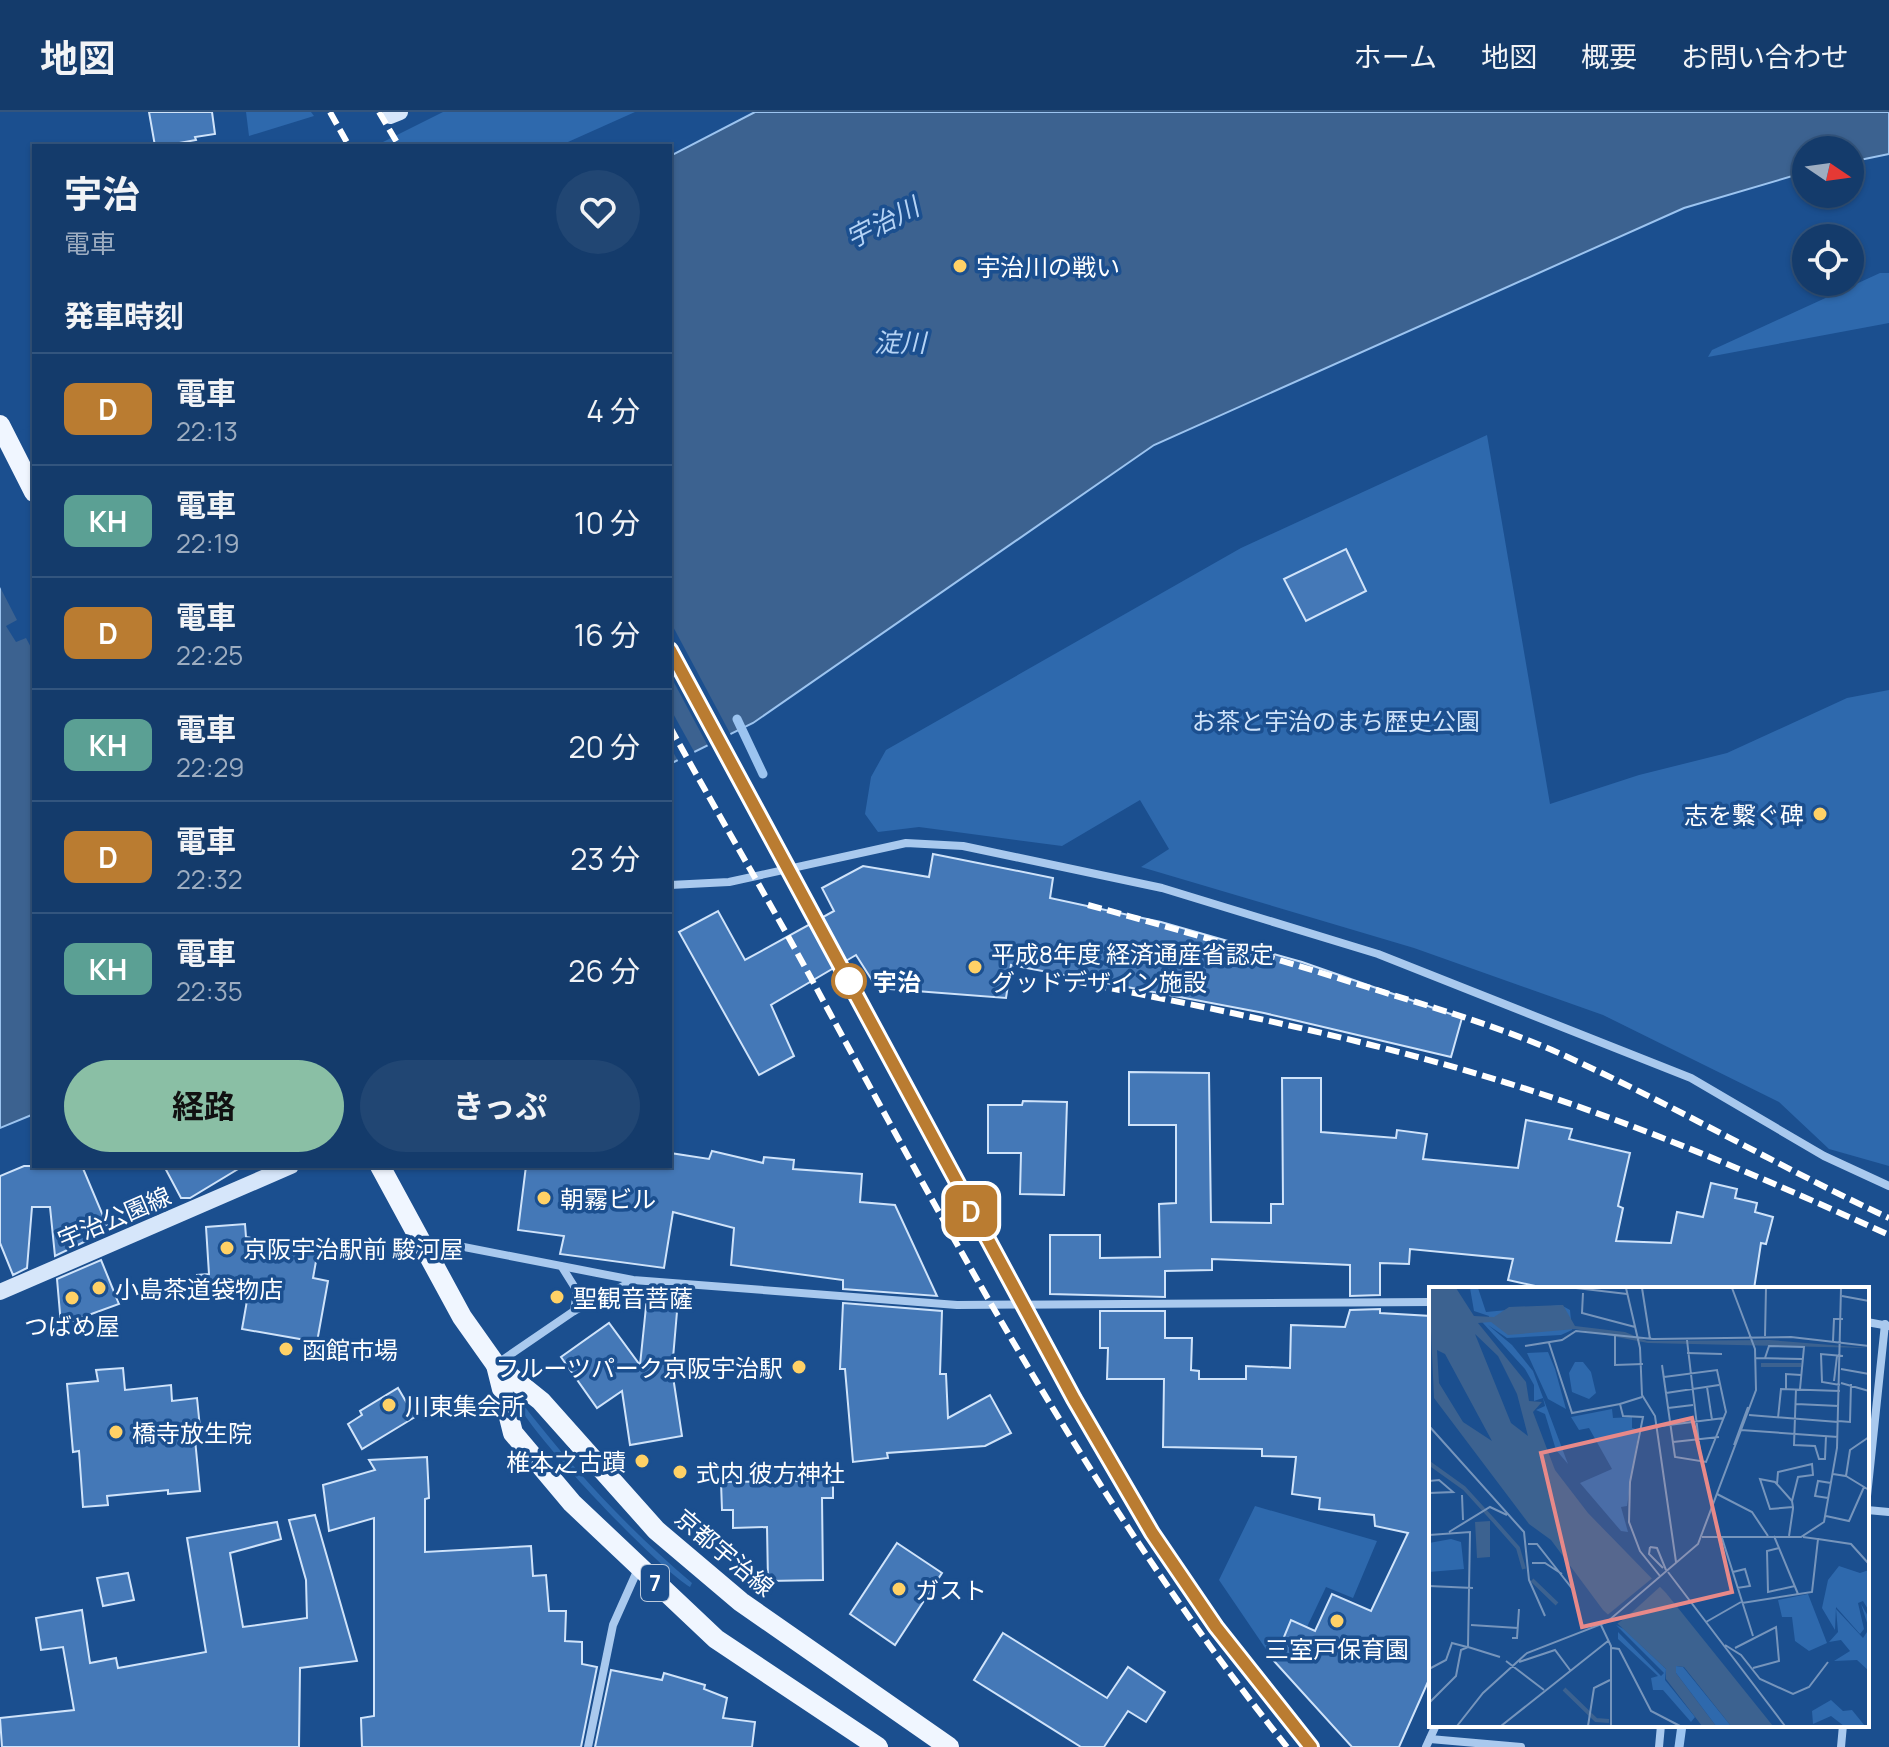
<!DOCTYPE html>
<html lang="ja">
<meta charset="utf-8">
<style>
body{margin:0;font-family:Manrope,"Noto Sans JP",sans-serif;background:#214673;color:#f1f3f6;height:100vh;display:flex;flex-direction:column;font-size:30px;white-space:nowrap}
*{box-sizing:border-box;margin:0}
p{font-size:26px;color:#9dadc1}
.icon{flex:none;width:44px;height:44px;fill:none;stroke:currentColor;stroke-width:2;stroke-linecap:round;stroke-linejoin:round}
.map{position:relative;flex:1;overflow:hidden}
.side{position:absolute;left:32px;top:32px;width:640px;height:1024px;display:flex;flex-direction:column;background:#143b6b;border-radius:0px;box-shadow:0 2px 6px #0004,0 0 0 2px #33557e}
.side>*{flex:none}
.badge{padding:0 16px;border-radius:12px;font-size:28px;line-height:52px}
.needle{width:52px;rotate:103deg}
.controls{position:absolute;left:1792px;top:24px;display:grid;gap:16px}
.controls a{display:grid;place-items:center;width:72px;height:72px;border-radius:50%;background:#143b6b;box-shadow:0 2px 6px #0004,0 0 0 2px #33557e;font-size:40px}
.map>.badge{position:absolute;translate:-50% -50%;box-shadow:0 0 0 4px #fff}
h2{padding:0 32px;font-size:30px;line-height:72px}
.round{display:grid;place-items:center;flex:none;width:84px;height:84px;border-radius:42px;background:#214673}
.head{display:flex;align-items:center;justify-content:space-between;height:136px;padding:0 32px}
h1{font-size:38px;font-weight:700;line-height:60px}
.action{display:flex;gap:16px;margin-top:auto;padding:16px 32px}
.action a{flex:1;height:92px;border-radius:48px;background:#8abfa5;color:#111;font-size:32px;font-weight:700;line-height:92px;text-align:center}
.action a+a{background:#214673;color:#f1f3f6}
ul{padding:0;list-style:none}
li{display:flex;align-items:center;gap:24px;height:112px;padding:0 32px;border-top:2px solid #33557e}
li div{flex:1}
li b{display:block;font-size:30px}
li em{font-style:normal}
li .badge{min-width:88px;font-weight:700;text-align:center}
header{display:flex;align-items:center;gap:48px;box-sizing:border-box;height:112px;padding:0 40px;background:#143b6b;border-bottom:2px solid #33557e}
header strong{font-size:38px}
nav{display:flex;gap:44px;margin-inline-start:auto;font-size:28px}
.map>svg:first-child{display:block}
.green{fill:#2e69ad}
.water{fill:#3c6290;stroke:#9cc4f0;stroke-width:2}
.pier{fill:#1b4f8f}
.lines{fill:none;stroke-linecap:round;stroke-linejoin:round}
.stream{stroke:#9cc4f0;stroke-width:9}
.building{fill:#4478b7;stroke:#cfe3fa;stroke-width:2}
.street{stroke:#a9c9ee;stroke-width:8}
.secondary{stroke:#d6e6fa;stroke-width:16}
.primary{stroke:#f0f6ff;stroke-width:20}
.rail{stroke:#fff;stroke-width:6;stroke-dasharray:14 6;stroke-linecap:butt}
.line-casing{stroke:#fff;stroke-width:18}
.line{stroke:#ba7c31;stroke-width:12}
.poi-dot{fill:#ffd166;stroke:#1b4f8f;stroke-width:3}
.stop-dot{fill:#fff;stroke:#ba7c31;stroke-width:4}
.labels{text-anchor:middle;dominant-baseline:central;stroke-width:7;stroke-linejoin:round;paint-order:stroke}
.shield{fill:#1b4f8f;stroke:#bbcadd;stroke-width:2}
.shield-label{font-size:22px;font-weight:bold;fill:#fff}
.poi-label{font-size:24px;fill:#fff;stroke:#1b4f8f;text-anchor:start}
.park-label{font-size:24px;fill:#cfe3fa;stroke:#1b4f8f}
.stop-label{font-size:24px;font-weight:bold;fill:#fff;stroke:#1b4f8f;text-anchor:start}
.street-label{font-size:24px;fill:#fff;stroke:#1b4f8f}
.water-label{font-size:26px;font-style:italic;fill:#b5d3f5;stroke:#1b4f8f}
.inset-river{fill:none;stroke:#3c6290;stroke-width:4}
.inset-road{fill:none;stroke:#7695bc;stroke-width:2}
.view{fill:#e88989;fill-opacity:0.15;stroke:#e88989;stroke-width:4}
.inset-edge{fill:none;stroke:#fff;stroke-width:4}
</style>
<header>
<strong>地図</strong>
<nav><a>ホーム</a><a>地図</a><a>概要</a><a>お問い合わせ</a></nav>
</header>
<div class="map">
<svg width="1889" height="1635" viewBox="0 0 1889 1635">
<rect width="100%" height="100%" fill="#1b4f8f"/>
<g class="green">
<path d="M246,0h65l3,4 -65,20z"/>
<path d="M443,0h192l-76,34h-184z"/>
<path d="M1880,161h9v50l-181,34 4,-7z"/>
<path d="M1487,323l63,369 89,-29 88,-22 120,-55 42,-8v476l-60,-17 -50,-47 -176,-87 -189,-67 -273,-81 28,-18 -29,-49 -78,46 -143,-19 -41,5 -13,-18 6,-37 15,-27 355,-202z"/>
<path d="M517,1290h4c51,66 107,127 171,181l-2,4c-30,-17 -160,-153 -173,-185z"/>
<path d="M1255,1394l122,35 -24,57 -27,-11 -19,40 -16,-6 -17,40 -55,-81z"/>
</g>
<g class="water">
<path d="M755,0h1134v42l-39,8v-12h-44v22l-122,36 -530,237 -401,278 -83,41v-608z"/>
<path d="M34,315v687l-34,14v-680z"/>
</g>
<g class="pier">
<path d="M34,311v230l-8,-15 -10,4 -10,-16 11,-6 -17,-33v-143z"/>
<path d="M670,509l62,116 -23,11 -39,-73z"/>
<path d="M670,596l26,47 -16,9 -10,-17z"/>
</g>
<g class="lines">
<g class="stream">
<path d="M737,607l26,55"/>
<path d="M1679,1635l3,-22"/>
</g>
</g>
<g class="building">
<path d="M149,0h63l3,22 -20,3 1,3 -17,3 1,3h-25z"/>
<path d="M1346,437l20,42 -60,30 -22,-42z"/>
<path d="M933,742l120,24 -3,20 111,24 141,40 160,56 -11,39 -187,-44 -253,-48 -5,33 -129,-10 -21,-33 -85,50 23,51 -35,19 -80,-143 39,-21 27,49 89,-49 -12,-23 41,-22 66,11z"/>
<path d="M1129,960l80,1 2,149 60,1v-19h12l-1,-126h39v54l75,6 1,-8 30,4 -4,25 95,9 8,-48 46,9 -3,10 61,14 -12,53 5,2 -7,33 55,2 6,-31 26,5 8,-34 26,6 -2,9 22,5 -2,9 18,5 -7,27 -5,-1 -7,46h-205l-41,-9 5,-21 -103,-10 -1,15 -29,-1v32l-30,1v-31l-138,-6v11l-47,1v26l-115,-3v-59h50v23l60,-1 -1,-53 17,-1v-78h-47z"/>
<path d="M1023,989l44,1 -3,93 -44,-1 1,-41h-33v-48h34z"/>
<path d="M712,1039l51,12 1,-6 30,3 -1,9 69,5 -2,28 35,3 42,91 -94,-7v-9l-112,-15 3,-37 -61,-16 -9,56 -104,-14 4,-18 -46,-6 8,-64h144v-13l39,6z"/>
<path d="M24,1054h58l27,64 -54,26 -5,-49h-18l-5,61 -14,7 -13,-32v-67z"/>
<path d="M164,1054h79l-53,32h-9z"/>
<path d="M245,1112l1,13 72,13 -5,28 15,3 -11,61 -75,-13 6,-34 -48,5 -3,-25 12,-1 -3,-47z"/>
<path d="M101,1148l18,44 -58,21 -4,-46z"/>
<path d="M647,1185l31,3 -6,70 10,66 -52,9 -8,-54 -25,17 -36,-51 48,-34 31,42z"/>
<path d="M843,1191l99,8 -2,63h6l2,44 42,-23 21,38 -26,13 -98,7 1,5 -35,4 -8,-93h-5z"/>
<path d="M1380,1197v4l51,3v359l-32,72h-47l-78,-86 17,-41 24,11 17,-37 39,17 37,-78 -33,-7 -1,-11 -55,-6 1,-11 -28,-4 4,-37 -34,-1v-7l-99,-2 1,-68h-57l1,-31h-8v-37h65v27h27l-1,32 8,1v8h47v-13l44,2 1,-43 54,2 5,-17z"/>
<path d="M123,1256l2,22 46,-5 1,16 25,-3 4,40 -6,1 5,52 -32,3v-4l-61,6 1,9 -25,2 -4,-56 -6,1 -6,-68 31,-3 -2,-11z"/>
<path d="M398,1276l17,29 -53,32 -14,-25 14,-9 -2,-4z"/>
<path d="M427,1345l2,41 -4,1v53l106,-6 2,30 13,-1 3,36h17l-1,30 17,1v22l15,3 -16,80h-219l-1,-29 13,-2v-198l-45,13 -6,-46 52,-15 -6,-10z"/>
<path d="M808,1354h25v32h-11l1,82 -55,1 -1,-54 -34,1v-18h-11l-1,-28 87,-1z"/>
<path d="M315,1403l42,146 -57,7 -1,79h-297l-2,-29 74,-8 -11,-63 -22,3 -5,-32 46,-8 8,53 26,-5 2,10 88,-16 -19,-114 90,-16 4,17 -51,14 13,74 64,-9 -1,-38 -17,-60z"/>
<path d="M897,1431l45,30 -47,72 -45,-31z"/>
<path d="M128,1461l6,27 -31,6 -6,-28z"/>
<path d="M1003,1521l104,65 21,-31 37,25 -19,30 -18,-11 -24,36h-23l-107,-67z"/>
<path d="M611,1558l51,10 2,-7 41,12 -1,4 23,9 -4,20 32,4 -3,25h-157z"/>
</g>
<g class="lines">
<g class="street">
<path d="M670,773l59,-3 177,-39 57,3 199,42 216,66 313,124 133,78 65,30"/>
<path d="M423,1127l210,41 324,25 474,-3"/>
<path d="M562,1155l15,24 -3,20"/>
<path d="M1867,1210l22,4"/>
<path d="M498,1251l76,-52 59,-30"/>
<path d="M1867,1384l18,-172"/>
<path d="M1867,1398l22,2"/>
<path d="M1430,1627l91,8"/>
<path d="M588,1635l25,-122 25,-56"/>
<path d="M1426,1635l10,-22"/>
<path d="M1659,1635l2,-22"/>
<path d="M1841,1635l2,-22"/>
</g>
<g class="secondary">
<path d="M390,4l10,-4"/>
<path d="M0,1180l291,-126"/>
</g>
<g class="primary">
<path d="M0,313l34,67"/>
<path d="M380,1054l82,151 34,48 45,36 115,129 85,72 208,145"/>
<path d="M496,1253l17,68 59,70 144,136 162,108"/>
</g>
<g class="rail">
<path d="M330,0l19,34"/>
<path d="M379,0l20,34"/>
<path d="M670,538l341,637 141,246 64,94 95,120"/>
<path d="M670,615c51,93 106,185 156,279 139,256 278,513 461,741"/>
<path d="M1088,793c90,24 179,51 269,79 65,20 132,39 195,66 115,51 223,115 337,168"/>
<path d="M1073,869c149,29 299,59 444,105 126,40 251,94 372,149"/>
</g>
</g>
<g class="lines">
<defs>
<path id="line" d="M670,538l404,749 78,134 64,94 95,120"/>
</defs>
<use href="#line" class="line-casing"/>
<use href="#line" class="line"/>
</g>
<g class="poi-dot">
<circle cx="960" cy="154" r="8"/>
<circle cx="1820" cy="702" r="8"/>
<circle cx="975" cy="855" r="8"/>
<circle cx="544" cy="1086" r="8"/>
<circle cx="227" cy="1136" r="8"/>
<circle cx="99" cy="1176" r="8"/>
<circle cx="557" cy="1185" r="8"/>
<circle cx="72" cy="1186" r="8"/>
<circle cx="286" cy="1237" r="8"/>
<circle cx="799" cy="1255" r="8"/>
<circle cx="389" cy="1293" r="8"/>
<circle cx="116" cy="1320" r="8"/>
<circle cx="642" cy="1349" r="8"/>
<circle cx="680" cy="1360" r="8"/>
<circle cx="899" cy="1477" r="8"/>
<circle cx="1337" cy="1509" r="8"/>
</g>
<circle class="stop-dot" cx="849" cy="869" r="16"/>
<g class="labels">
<rect class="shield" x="641" y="1453" width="28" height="36" rx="6"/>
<g class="shield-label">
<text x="655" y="1471">7</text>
</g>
<g class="poi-label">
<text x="976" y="154">宇治川の戦い</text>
<text x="1804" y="702" text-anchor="end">志を繋ぐ碑</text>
<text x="991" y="841">平成8年度 経済通産省認定<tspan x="991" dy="28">グッドデザイン施設</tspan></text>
<text x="560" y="1086">朝霧ビル</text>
<text x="243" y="1136">京阪宇治駅前 駿河屋</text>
<text x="115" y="1176">小島茶道袋物店</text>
<text x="573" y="1185">聖観音菩薩</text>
<text x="72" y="1213" text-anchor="middle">つばめ屋</text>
<text x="302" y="1237">函館市場</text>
<text x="783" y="1255" text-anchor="end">フルーツパーク京阪宇治駅</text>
<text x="405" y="1293">川東集会所</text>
<text x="132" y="1320">橋寺放生院</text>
<text x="626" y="1349" text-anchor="end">椎本之古蹟</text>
<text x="696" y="1360">式内 彼方神社</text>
<text x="915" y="1477">ガスト</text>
<text x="1337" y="1536" text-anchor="middle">三室戸保育園</text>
</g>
<g class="park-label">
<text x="1336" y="608">お茶と宇治のまち歴史公園</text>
</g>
<g class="stop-label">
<text x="873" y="869">宇治</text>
</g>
<g class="street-label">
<text transform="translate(114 1105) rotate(-23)">宇治公園線</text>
<text transform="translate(725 1440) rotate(40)">京都宇治線</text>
</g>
<g class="water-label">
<text transform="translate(882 110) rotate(-27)">宇治川</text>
<text x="900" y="230">淀川</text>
</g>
</g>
<g transform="translate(1429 1175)">
<rect width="440" height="440" fill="#1b4f8f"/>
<path d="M41,1h8l8,24 75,-7 9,5 2,20 -11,5 -54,3 -19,-13 24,20 21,26 35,93 -12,-14 -11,-36 -9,-4 9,-4 -2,-8 -9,3v-16l-9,-16 -43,-47h6l1,-6 -15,-5zM119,65l7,17 11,40 -18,-10 -21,-46zM146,75h8l8,10 5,21 -7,6 -17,-7 -3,-19zM183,122l1,9 19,-1v11l7,2 -12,76 -6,1 7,25 -7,-1 -41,-48 32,-14 -23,-41 -10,2 -8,-13zM22,252l10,3 3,27 -35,3v-29zM410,279l21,7 9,-3v41l-6,-10 -5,2 6,26 -4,5 -24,-27 -1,23 -13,-22 6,-28zM379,307l19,49 -18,8 -14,-10 -3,-24h-10l-4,-17zM432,317l8,14v53l-12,-11 -23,1 16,-10 -9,-11 -12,2 9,-10 -2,-23 27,29 6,-9zM187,338l8,4 42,40 -1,11 30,37 -4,5 -28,-32h-10l-2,-12 7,-2 -40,-37v-7l43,44 3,-3zM247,379l7,1 48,59h-15l-40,-53zM402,413l12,11 9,-1 13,16h-21l-13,-10 -18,8 -1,-13z" fill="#2e69ad"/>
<path d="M0,1h27l18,28 20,1 15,-10 54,-2 12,21 50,6 22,9 123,-1 99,8 -221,-5 -73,-14 -67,6 -17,-13 -13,1 48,59 3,19 13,1 -9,10 22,58 33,43 78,80 107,133h-42l-47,-59 -8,-1v7l40,53h-14l-36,-47v-10l-63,-59 -52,-70 -22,-16 -95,-126zM46,47l23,22 19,38 11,42 -17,-13zM8,63l8,4 47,87 -29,-19 -24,-39zM61,234v36l-13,1 -2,-36z" fill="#3c6290" fill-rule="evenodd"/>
<path d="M226,289l8,8 -34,31 -15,11 -9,-9z" fill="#1b4f8f"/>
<path class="inset-river" d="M332,78h40M0,176l35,25 31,34 23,26 6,21M103,293l25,24M135,402l32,31 13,1"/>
<path class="inset-road" d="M83,1h42M147,1l51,6M197,1l14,60 2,47 13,21 21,146M213,1l8,51M154,6l-1,20 53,14M413,9l27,5M186,49v29l28,-1M336,49l1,-48M258,53l14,120M404,54l1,-22h9M120,56l23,70 48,-9M96,59l37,-6 14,-9 77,8 138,-2 78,9M258,66l35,1M327,71l47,1M336,71l4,-12 35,1 -4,42M233,78l13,92 31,5 20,-50 -9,-42 -53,7M412,82l28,5M405,94l3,-25M412,96l28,8M411,98l-18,-3 -1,-28 22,2M278,100l5,33M357,102v-15l15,1M367,102l-2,56 21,1 4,13h6l1,-23M237,106l53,-8M213,110l-22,7 3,12 20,1 -13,65 -1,40 11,29 20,25M367,117l43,2M239,121l25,-3M320,128l89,7M349,131l3,-29 59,2M409,134l12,1 1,-38M0,139l95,106 5,48 16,36M224,140l71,-9M312,143l97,7M244,155l46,-5M305,158l14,-38M404,187l13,2 4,-26 19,-13M417,189l23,14M0,194l10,-1 14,12 -24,1M348,197l1,-12 34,-8 1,11 -15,2 -6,24M288,207l35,18 16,24M33,208l1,25M399,211l-13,-2 3,-15 13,2M397,229l23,5 15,-34M20,245l41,-25 17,8M0,248l41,-3 -2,115 32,10M345,249l24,58M360,249l4,-27v-2l-1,-6 -17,-19 -15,-3 10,30 23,-2M273,250h99l23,-15 13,-74 4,-160M293,251l31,98M389,252l33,5 18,20M99,257h9l37,47M221,260l7,1 9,22M221,260l-1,7 14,14M350,261l-12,3 1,41 27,-6M103,276h13l17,11M239,285l117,154M304,285l12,-3 5,17 -13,2M0,299l44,2M313,316l70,-11 6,-53 -15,-2M277,335l35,-20M42,338l47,3M172,338l10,21v80M83,351h5l2,-29M296,358l16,10 19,24 33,15 16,-7 19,-25M183,361l7,1 32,62 29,15M306,361l41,-21 3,34 -26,7M77,374l38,29M90,375l36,-12 15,20M0,382l17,-9 6,-17 15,4M0,416l27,-27 5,-26 7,-3M28,439l26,-33 44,-40 80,-31 91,-78 58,-154 -1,-41 -23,-61M72,439l107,-85M159,439l6,-38 16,-8"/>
<path class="view" d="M263,131l40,174 -150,35 -41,-174z"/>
<rect width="440" height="440" class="inset-edge"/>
</g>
</svg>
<div class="controls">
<a><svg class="needle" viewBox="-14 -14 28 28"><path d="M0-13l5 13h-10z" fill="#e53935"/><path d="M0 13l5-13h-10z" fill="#9dadc1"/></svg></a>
<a><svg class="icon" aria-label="locate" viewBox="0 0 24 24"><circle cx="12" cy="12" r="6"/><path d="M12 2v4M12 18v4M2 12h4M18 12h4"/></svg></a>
</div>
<b class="badge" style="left:971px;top:1099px;background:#ba7c31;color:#fff">D</b>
<section class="side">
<div class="head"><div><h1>宇治</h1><p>電車</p></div><a class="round"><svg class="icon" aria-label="heart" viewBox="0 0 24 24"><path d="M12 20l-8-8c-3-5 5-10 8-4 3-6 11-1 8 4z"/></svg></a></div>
<h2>発車時刻</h2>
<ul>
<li><span class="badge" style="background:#ba7c31;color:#fff">D</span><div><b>電車</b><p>22:13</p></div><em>4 分</em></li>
<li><span class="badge" style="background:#5ba094;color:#fff">KH</span><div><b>電車</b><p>22:19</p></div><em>10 分</em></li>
<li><span class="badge" style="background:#ba7c31;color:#fff">D</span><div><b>電車</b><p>22:25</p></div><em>16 分</em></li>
<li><span class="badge" style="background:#5ba094;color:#fff">KH</span><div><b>電車</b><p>22:29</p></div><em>20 分</em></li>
<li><span class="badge" style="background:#ba7c31;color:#fff">D</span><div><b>電車</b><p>22:32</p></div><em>23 分</em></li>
<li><span class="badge" style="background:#5ba094;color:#fff">KH</span><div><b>電車</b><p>22:35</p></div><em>26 分</em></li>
</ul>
<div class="action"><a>経路</a><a>きっぷ</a></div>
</section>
</div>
